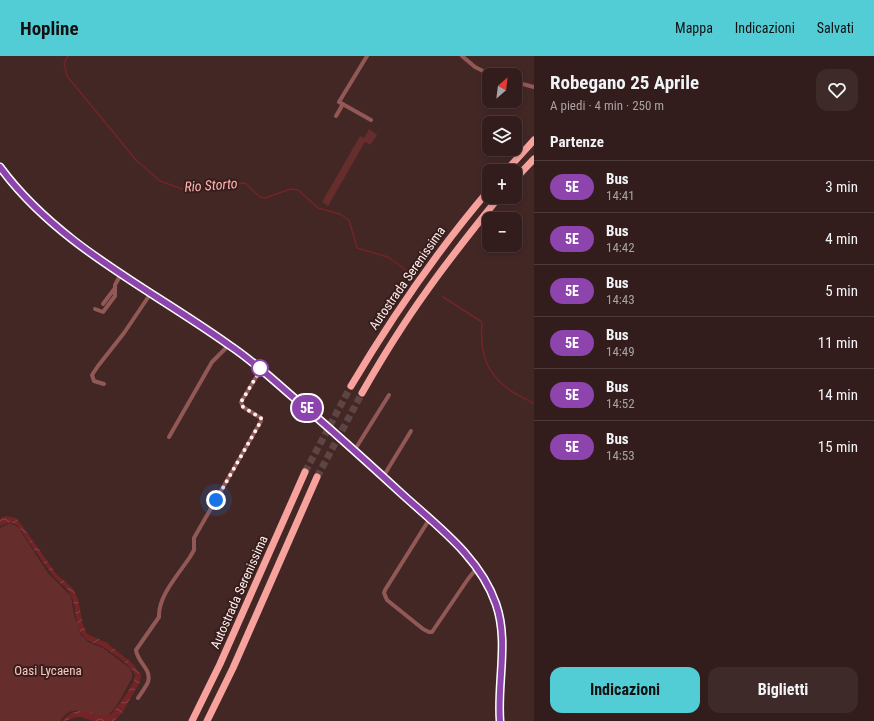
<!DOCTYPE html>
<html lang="it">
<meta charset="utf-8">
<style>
body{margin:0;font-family:"Roboto Condensed",sans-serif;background:#3d2a29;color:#f1f3f6;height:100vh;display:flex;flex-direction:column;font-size:15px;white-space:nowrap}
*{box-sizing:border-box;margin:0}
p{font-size:13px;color:#a8a2a3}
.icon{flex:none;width:22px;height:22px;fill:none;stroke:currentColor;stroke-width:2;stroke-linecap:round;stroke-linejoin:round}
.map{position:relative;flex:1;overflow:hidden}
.details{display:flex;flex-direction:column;background:#321d1c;width:340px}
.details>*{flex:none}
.badge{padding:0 8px;border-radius:13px;font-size:14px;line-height:26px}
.needle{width:26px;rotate:28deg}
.buttons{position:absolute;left:482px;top:12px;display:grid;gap:8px}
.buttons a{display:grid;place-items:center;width:40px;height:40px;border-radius:8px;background:#321d1c;box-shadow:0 2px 6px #0003,0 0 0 1px #4d3b3b;font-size:20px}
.you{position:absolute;width:20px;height:20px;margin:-10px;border:3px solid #fff;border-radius:50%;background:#1a73e8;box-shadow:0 0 0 6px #1a73e833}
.map>.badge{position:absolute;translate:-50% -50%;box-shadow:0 0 0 2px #fff}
h2{padding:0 16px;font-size:15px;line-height:36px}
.round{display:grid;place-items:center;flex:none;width:42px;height:42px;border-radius:12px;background:#3d2a29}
.summary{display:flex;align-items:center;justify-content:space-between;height:68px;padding:0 16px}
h1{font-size:19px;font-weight:700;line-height:30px}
.cta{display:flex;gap:8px;margin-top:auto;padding:8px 16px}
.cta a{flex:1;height:46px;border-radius:12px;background:#52ccd5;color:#111;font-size:16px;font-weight:700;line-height:46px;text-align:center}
.cta a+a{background:#3d2a29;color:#f1f3f6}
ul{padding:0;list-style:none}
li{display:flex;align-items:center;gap:12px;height:52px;padding:0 16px;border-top:1px solid #4d3b3b}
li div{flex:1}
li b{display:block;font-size:15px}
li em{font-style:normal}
li .badge{min-width:44px;font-weight:700;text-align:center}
header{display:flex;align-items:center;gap:24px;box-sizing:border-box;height:56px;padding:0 20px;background:#52ccd5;color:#111}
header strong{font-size:19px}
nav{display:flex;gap:22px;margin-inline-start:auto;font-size:14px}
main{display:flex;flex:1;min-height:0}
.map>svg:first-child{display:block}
.park{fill:#652d2c}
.water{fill:url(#water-waves)}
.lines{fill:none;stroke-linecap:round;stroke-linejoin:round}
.stream{stroke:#732426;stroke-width:1.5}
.motorway-tunnel{stroke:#5e4543;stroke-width:7;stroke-dasharray:7 3.5;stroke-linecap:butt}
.minor{stroke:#925856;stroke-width:4}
.secondary{stroke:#c96d6a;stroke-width:5.5}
.motorway{stroke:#f8a29e;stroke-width:7}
.line-casing{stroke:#fff;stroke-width:9}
.line{stroke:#8e44ad;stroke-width:6}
.walk{stroke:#fff0ee;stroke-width:4;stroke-dasharray:0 7.2}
.stop-dot{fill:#fff;stroke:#8e44ad;stroke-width:2}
.labels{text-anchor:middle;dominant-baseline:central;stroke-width:4;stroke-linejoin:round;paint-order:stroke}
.street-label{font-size:13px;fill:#fff0ee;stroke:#371d1c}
.park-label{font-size:13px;fill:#f8c6c3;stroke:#371d1c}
.water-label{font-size:14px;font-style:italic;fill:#feb5b1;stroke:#371d1c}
</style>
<header>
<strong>Hopline</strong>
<nav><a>Mappa</a><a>Indicazioni</a><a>Salvati</a></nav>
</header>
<main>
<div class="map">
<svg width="534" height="665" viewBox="0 0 534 665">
<defs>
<pattern id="water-waves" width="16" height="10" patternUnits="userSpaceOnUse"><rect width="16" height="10" fill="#732426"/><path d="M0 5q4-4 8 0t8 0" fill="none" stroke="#884446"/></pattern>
</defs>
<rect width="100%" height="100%" fill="#422725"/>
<g class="park">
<path d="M369,73l8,6 -7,10 -5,-3 -37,64 -6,-4 38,-66 4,2z"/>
<path d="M10,467l8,4 30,46 23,23 3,19 7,20 7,7 15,6 27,20 2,5v5c-6,10 -15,31 -24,37 -11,6 -30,-11 -42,-1 -2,1 -4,5 -6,7h-60v-193z"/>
</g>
<path class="water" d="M6,460l9,2 3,2 39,55 9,7 7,7 5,10 5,26 4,9 20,9 26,21 8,11 -1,7 -18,31 -8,8c-7,0 -14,0 -20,0 -6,-1 -10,-4 -16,-4 -6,0 -9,4 -16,4 19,-22 34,0 49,-7 6,-6 24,-30 24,-39 -1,-8 -26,-25 -34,-29 -6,-3 -13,-4 -18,-10 -9,-11 -6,-28 -12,-41 -4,-9 -14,-13 -20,-22 -11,-15 -22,-31 -33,-47l-7,-4 -11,4v-7z"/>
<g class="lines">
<g class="stream">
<path d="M68,0l-4,7 3,13 69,84 24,21 22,8 63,-6 15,14 5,1 26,-9 7,1 20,18 22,6 9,6 8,28 31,9 19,14"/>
<path d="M443,241l39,25c-2,27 2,49 25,66 8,7 19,10 27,16"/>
</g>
<g class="motorway-tunnel">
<path d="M305,416l46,-86"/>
<path d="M317,421l45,-84"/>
</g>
<g class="minor">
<path d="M367,0l-28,46 32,18"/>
<path d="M462,0l13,11 16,8"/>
<path d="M515,26l19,5"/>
<path d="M336,60l7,-12"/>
<path d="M103,248l12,-16"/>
<path d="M95,253l8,3 12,-16v-11l6,-11"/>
<path d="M104,328l-10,-3 -2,-6 6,-9 26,-33 27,-40"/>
<path d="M169,381l43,-75 17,-17"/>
<path d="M354,395l35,-56"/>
<path d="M383,421l28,-46"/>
<path d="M431,464l-4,3 -42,67 -1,3 3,7 36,29 6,3h3l36,-53 9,-11"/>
<path d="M138,642c3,-5 8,-11 10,-16 4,-13 -11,-20 -12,-32l23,-33c-1,-21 19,-42 31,-60l4,-7v-12l67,-117v-3l-18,-11 -2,-5 20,-33"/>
</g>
<path class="secondary" d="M0,111c58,80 151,122 229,178 22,15 41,32 61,49 38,33 76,66 112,100 35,32 77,63 94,110 13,37 1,78 4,117"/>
<g class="motorway">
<path d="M506,115l28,-31"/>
<path d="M515,123l19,-20"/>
<path d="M351,330c41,-69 86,-135 138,-196"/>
<path d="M362,337c20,-35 41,-69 64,-101 23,-33 48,-64 73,-95"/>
<path d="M192,665l28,-57 85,-192"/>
<path d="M207,665l26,-53 84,-191"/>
</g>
</g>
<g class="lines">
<defs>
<path id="line" d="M0,111c58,79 151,122 229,178 23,15 43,34 64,52 37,31 73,64 109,97 35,32 78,63 94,110 13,37 1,78 4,117"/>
</defs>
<use href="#line" class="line-casing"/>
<use href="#line" class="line"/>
<path class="walk" d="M216,444l45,-79v-3l-18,-11 -2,-5 20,-33 -1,-1"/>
</g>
<circle class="stop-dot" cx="260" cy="312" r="8"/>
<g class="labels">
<g class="street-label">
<text transform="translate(407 222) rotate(-55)">Autostrada Serenissima</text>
<text transform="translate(239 536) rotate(-66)">Autostrada Serenissima</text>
</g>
<g class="park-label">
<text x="48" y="614">Oasi Lycaena</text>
</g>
<g class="water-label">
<text transform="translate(211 129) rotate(-4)">Rio Storto</text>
</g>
</g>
</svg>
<div class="buttons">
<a><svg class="needle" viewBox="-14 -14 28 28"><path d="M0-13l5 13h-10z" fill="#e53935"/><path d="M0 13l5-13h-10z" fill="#a8a2a3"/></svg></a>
<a><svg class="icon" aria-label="layers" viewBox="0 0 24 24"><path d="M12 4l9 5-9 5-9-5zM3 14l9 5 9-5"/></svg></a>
<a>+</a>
<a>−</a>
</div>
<div class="you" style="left:216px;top:444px"></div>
<b class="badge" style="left:307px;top:352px;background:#8e44ad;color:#fff">5E</b>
</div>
<section class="details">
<div class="summary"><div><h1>Robegano 25 Aprile</h1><p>A piedi · 4 min · 250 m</p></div><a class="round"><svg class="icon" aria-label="heart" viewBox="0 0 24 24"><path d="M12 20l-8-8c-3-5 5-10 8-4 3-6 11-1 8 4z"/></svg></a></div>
<h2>Partenze</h2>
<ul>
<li><span class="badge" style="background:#8e44ad;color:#fff">5E</span><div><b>Bus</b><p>14:41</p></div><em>3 min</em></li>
<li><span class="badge" style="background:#8e44ad;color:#fff">5E</span><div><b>Bus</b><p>14:42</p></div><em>4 min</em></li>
<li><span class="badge" style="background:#8e44ad;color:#fff">5E</span><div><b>Bus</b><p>14:43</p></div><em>5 min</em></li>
<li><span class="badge" style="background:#8e44ad;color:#fff">5E</span><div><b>Bus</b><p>14:49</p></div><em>11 min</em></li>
<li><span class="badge" style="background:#8e44ad;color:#fff">5E</span><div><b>Bus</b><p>14:52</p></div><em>14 min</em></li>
<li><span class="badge" style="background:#8e44ad;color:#fff">5E</span><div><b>Bus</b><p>14:53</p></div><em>15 min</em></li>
</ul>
<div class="cta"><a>Indicazioni</a><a>Biglietti</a></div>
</section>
</main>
